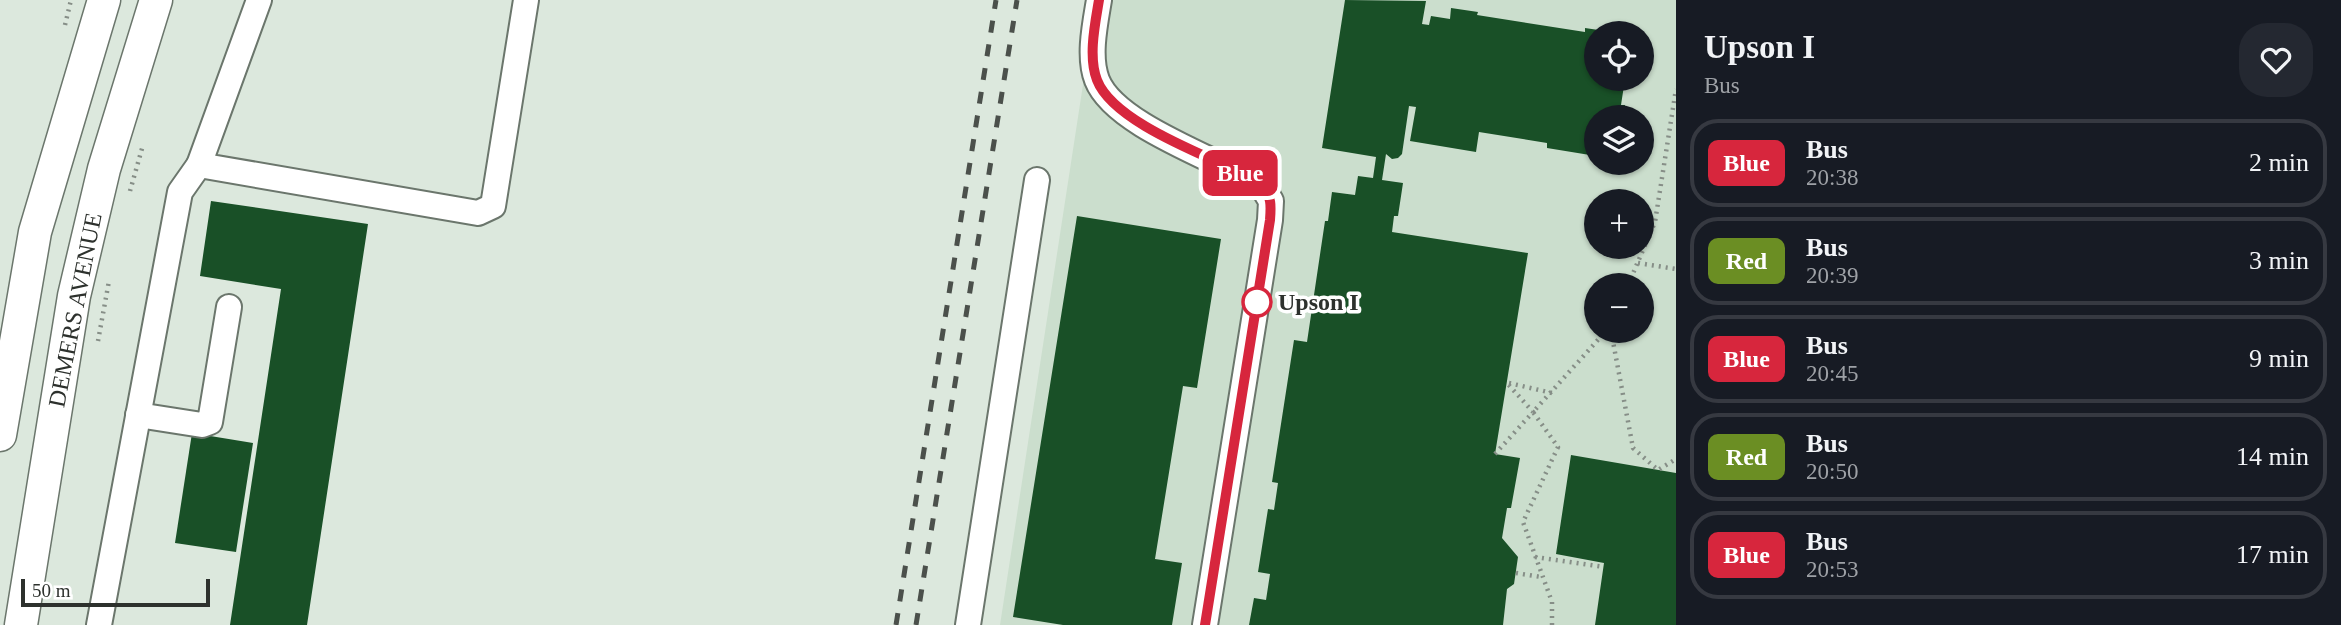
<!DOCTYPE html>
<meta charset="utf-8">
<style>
body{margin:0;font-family:"Times New Roman",serif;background:#242831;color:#f1f3f6;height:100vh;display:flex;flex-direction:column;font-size:26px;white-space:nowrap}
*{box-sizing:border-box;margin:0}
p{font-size:23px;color:#9ea1a6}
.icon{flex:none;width:38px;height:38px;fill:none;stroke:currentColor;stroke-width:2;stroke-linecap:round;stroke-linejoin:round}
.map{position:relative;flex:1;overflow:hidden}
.drawer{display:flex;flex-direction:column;background:#171b24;width:665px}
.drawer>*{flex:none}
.badge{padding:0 14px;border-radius:10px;font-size:24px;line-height:46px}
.fabs{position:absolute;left:1584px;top:21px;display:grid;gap:14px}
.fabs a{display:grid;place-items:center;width:70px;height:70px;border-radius:50%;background:#171b24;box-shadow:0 2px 5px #0004;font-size:35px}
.scale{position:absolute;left:21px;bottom:18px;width:189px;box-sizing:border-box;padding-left:7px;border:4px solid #2d312d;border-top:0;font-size:19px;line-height:24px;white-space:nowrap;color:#2d312d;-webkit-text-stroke:5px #fff;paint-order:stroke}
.map>.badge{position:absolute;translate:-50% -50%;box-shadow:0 0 0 4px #fff}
.round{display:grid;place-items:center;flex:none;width:74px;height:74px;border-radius:28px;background:#242831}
.overview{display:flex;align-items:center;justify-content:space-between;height:119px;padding:0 28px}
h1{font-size:33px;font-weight:600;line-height:52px}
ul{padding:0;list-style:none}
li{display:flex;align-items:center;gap:21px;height:88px;margin:0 14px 10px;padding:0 14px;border:4px solid #363941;border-radius:28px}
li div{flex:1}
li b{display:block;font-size:26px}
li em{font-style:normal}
li .badge{min-width:77px;font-weight:700;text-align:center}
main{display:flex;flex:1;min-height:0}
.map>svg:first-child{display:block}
.built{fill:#cbdecd;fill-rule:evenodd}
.building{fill:#195027}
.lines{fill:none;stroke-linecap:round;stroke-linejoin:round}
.minor-casing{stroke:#6b766c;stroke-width:28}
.major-casing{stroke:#6b766c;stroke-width:35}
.path{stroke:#868e87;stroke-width:4.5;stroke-dasharray:2 5;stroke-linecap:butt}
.minor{stroke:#fff;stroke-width:24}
.major{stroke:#fff;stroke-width:32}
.rail{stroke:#4b504b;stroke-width:5;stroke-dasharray:12 12;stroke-linecap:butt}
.line-casing{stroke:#fff;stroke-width:16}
.line{stroke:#d7263d;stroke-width:10}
.stop-dot{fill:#fff;stroke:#d7263d;stroke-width:3.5}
.labels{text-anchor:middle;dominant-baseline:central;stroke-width:7;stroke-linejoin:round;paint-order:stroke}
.stop-label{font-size:24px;font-weight:bold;fill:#2d312d;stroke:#fff;text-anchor:start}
.street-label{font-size:24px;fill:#2d312d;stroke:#fff}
</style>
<main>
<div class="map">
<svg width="1676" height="625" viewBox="0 0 1676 625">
<rect width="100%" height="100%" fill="#dce8dd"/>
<path class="built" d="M1096,0h580v625h-676zM1596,33h46v46h-46zM1596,117h46v46h-46zM1596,201h46v46h-46zM1596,285h46v46h-46z"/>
<g class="building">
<path d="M1345,0l81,1 -4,23 7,1 2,-9 19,3 1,-11 27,4 -1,3 108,17v-4l27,4 -16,1v46h29l-4,26h4l-2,12h-27v39l-49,-8v-5l-68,-11 -3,20 -66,-11 6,-34 -7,-1 -7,48 -4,4 -6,1 -6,-5 -4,26 21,3 -5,33h-4l-2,16 136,21 -33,201 25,4 -9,50h-4l-5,30 16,19 -4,27 -7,5 -4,36h-254l5,-27 12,2 4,-26 -12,-2 10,-63 6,1 4,-27 -6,-1 22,-142 13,2 18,-121h3l4,-29 23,3 3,-19 15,2 3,-21 -54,-9z"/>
<path d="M211,201l157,23 -61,401h-77l51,-336 -81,-13z"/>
<path d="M1077,216l144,23 -24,149 -14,-2 -28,173 27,4 -10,62h-109l-50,-8z"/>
<path d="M192,433l61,10 -17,109 -61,-9z"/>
<path d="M1571,455l105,18v152h-81l9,-62 -48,-9z"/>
</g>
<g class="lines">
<defs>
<g id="minor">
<path d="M259,0l-60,165 279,48 15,-7 33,-206"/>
<path d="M1099,0c-4,24 -11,57 -2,80 18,46 123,80 165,106l9,15 -1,19 -65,405"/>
<path d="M138,415l64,10 8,-3 19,-115"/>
<path d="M99,625l81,-433 19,-27"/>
<path d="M968,625l69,-445"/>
</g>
<g id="major">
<path d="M0,435l35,-203 69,-232"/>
<path d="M21,625l53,-329 30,-127 52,-169"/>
</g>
</defs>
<use href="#minor" class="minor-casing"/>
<use href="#major" class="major-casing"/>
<g class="path">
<path d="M65,25l6,-25"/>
<path d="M130,191l13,-46"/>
<path d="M1638,263l38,6"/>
<path d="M1628,285l27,-63 21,-133"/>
<path d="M1611,331l22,117 25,22 18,-11"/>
<path d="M98,341l11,-60"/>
<path d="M1509,383l43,10"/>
<path d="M1495,454l38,-42 -26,-29"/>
<path d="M1535,557l69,10"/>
<path d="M1516,573l25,4"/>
<path d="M1552,625v-23l-29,-80 35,-75 -25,-35 73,-81"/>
</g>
<use href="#minor" class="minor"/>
<use href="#major" class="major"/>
<g class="rail">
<path d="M896,625l100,-625"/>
<path d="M916,625l101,-625"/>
</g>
</g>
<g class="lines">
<defs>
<path id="line" d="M1099,0c-4,24 -11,57 -2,80 15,39 95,70 132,87 10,5 24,10 33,19 10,10 9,21 8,34l-65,405"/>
</defs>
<use href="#line" class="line-casing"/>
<use href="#line" class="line"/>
</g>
<circle class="stop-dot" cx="1257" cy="302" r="14"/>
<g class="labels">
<g class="stop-label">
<text x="1278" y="302">Upson I</text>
</g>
<g class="street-label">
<text transform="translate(75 310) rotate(-79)">DEMERS AVENUE</text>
</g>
</g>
</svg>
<div class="fabs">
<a><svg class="icon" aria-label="locate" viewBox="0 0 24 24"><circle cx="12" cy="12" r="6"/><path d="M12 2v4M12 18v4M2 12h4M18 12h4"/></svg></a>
<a><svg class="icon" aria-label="layers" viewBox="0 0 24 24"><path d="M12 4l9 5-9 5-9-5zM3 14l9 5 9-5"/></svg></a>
<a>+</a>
<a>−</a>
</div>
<div class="scale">50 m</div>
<b class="badge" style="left:1240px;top:173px;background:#d7263d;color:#fff">Blue</b>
</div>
<section class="drawer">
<div class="overview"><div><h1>Upson I</h1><p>Bus</p></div><a class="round"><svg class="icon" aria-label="heart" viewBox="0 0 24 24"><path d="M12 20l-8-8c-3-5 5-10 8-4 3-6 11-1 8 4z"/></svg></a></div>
<ul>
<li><span class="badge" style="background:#d7263d;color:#fff">Blue</span><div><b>Bus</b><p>20:38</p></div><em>2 min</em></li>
<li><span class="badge" style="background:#6b8e23;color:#fff">Red</span><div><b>Bus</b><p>20:39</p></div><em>3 min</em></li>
<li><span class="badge" style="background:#d7263d;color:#fff">Blue</span><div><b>Bus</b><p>20:45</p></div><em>9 min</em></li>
<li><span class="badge" style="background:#6b8e23;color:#fff">Red</span><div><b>Bus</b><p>20:50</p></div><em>14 min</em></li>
<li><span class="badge" style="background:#d7263d;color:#fff">Blue</span><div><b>Bus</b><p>20:53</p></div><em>17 min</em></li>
</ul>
</section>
</main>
